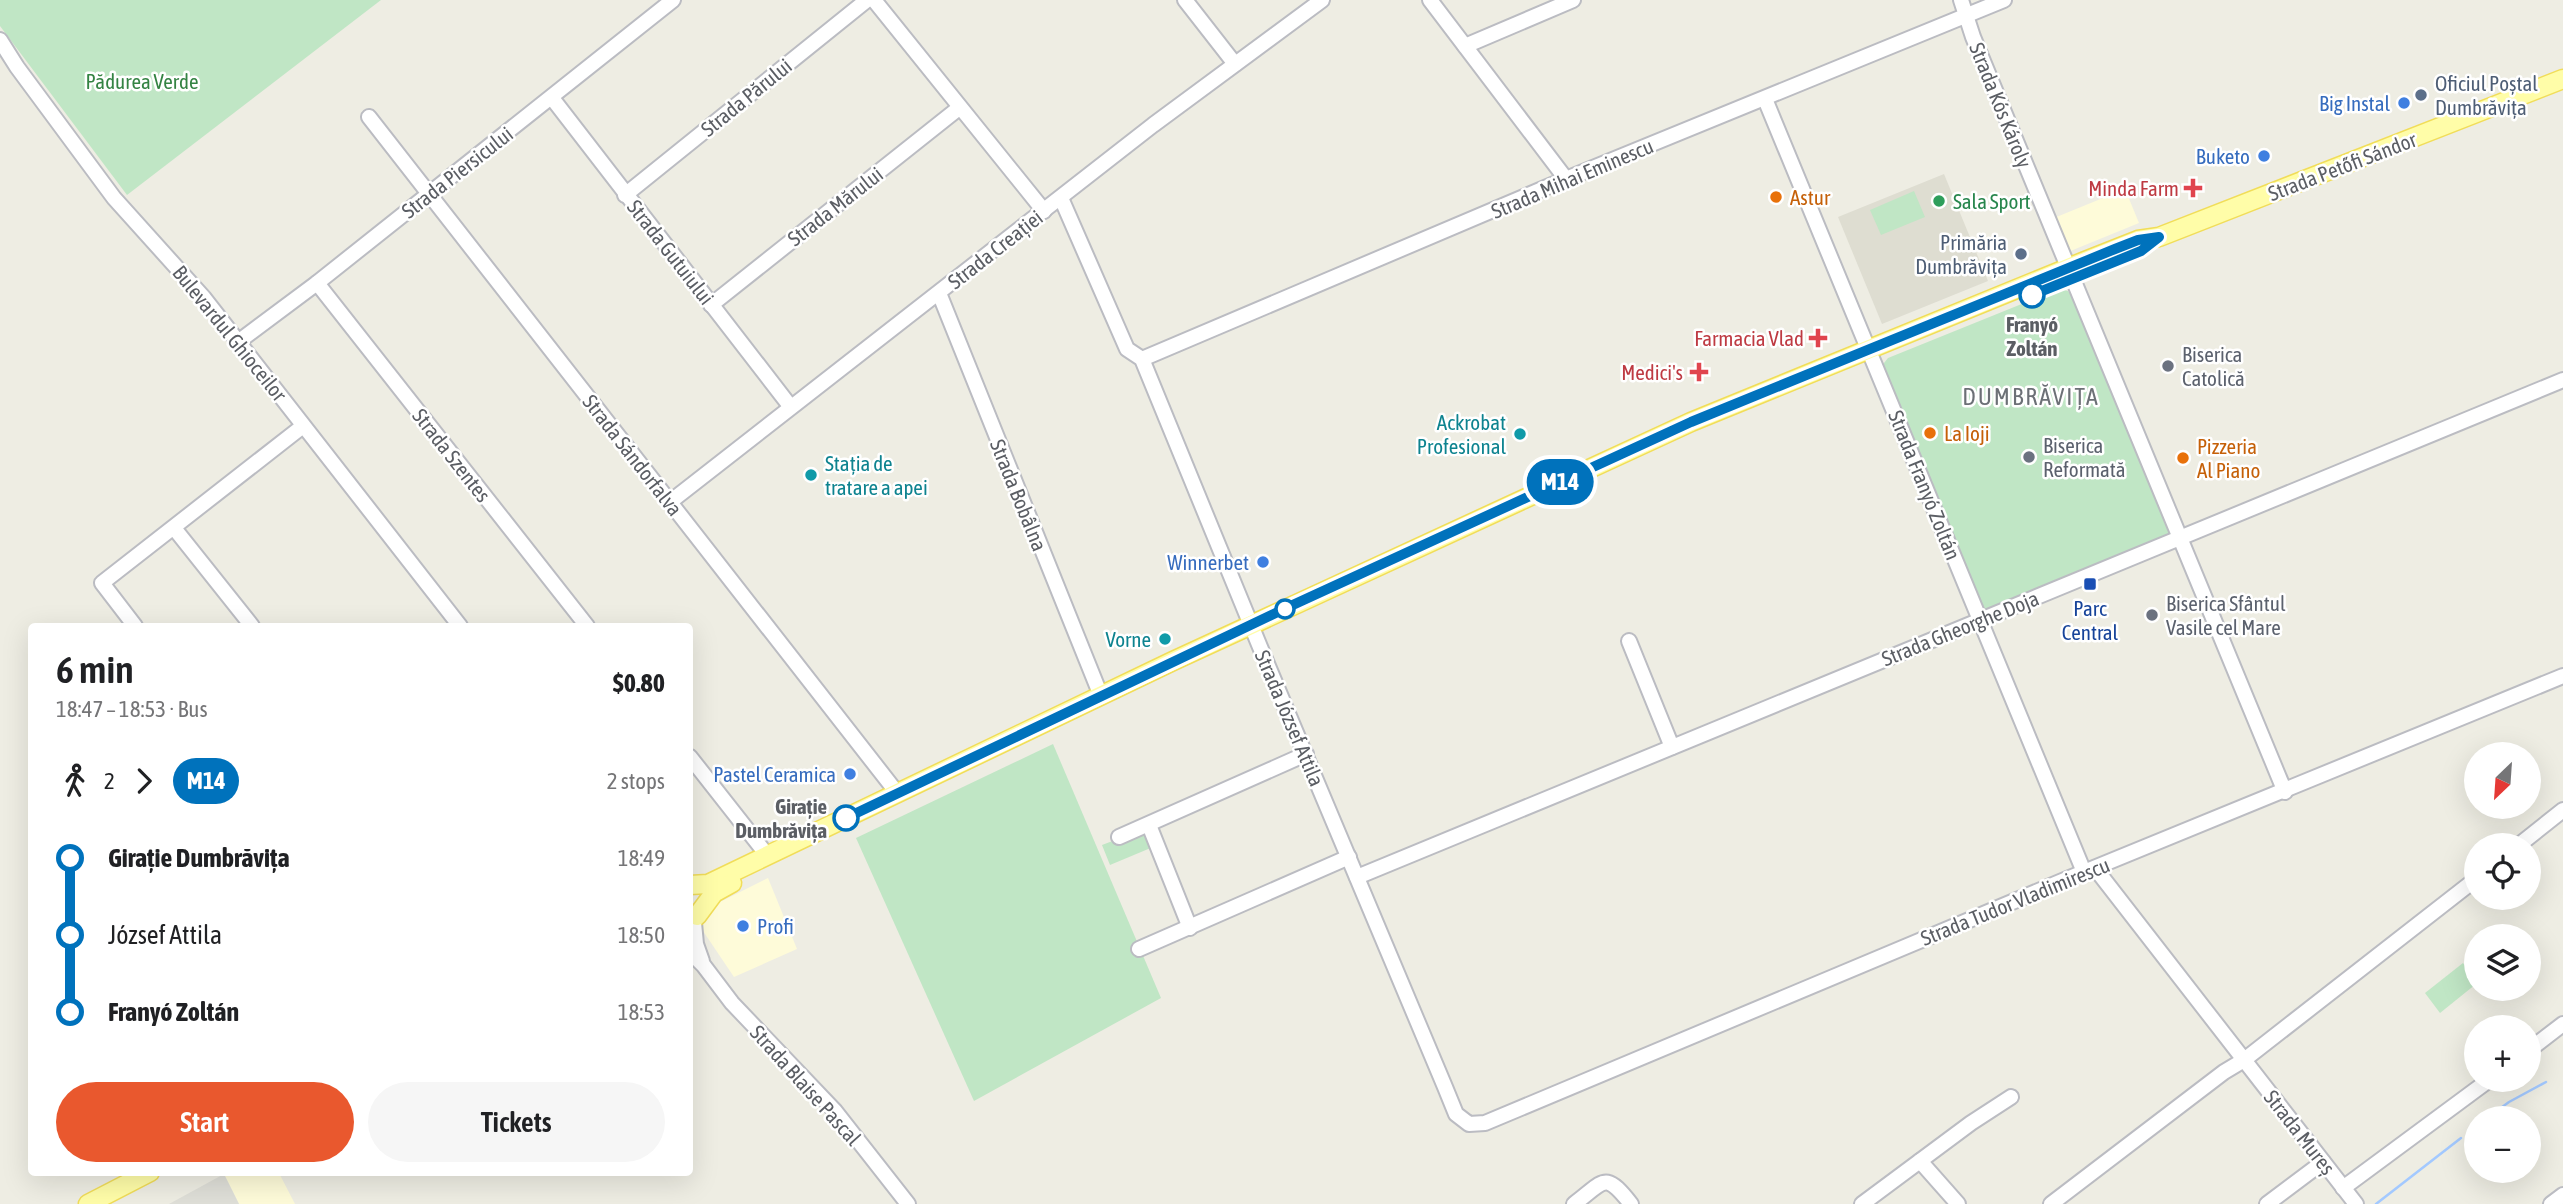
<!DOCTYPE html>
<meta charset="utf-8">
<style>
body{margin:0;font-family:"Asap Condensed",sans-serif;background:#f6f6f6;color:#202124;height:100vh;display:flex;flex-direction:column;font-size:26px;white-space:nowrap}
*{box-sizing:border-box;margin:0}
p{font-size:23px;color:#757577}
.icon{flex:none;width:38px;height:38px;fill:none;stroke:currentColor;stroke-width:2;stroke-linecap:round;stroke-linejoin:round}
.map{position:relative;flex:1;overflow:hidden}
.details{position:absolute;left:28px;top:623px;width:665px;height:553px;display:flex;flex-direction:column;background:#fff;border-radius:7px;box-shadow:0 7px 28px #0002}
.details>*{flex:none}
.badge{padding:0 14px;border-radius:23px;font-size:24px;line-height:46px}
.needle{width:46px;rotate:205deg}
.tools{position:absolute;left:2464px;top:742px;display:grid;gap:14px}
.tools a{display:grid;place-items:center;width:77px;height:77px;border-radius:50%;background:#fff;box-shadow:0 7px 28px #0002;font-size:35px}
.map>.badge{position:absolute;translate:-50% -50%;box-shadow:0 0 0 4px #fff}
.legs{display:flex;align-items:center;gap:10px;height:77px;padding:0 28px;font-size:23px}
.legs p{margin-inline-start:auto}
.head{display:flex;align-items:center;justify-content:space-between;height:119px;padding:0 28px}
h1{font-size:38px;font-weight:600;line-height:52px}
.button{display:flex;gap:14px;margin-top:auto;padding:14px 28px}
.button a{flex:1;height:80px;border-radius:42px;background:#e9582e;color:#fff;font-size:28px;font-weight:600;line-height:80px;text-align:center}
.button a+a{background:#f6f6f6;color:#202124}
ul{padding:0 28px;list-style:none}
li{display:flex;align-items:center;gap:24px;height:77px;font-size:26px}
li i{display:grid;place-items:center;width:10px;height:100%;margin:0 9px;background:currentColor}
li i::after{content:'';width:18px;height:18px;margin:-9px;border:5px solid;border-radius:50%;background:#fff}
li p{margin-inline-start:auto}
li:first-child i{background:linear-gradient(#0000 50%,currentColor 0)}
li:last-child i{background:linear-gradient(currentColor 50%,#0000 0)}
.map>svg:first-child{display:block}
.commercial{fill:#fefbd9}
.industrial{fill:#dfdfd8}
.education{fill:#deddd1}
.green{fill:#c0e6c5}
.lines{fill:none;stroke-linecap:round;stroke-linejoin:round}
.stream{stroke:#a3c9ff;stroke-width:2.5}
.minor-casing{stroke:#bbbcc2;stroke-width:18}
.major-casing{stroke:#f1dd59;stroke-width:21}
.minor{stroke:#fff;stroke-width:14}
.major{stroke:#fffda8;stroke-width:18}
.line-1-casing{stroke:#fff;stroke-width:16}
.line-1{stroke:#0072bc;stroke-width:10}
.service-dot{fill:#5c6f8a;stroke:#fff;stroke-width:2.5}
.shop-dot{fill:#3f7fe0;stroke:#fff;stroke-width:2.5}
.health-dot{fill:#e0444e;stroke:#fff;stroke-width:2.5}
.food-dot{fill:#e8710a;stroke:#fff;stroke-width:2.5}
.leisure-dot{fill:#2e9e5b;stroke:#fff;stroke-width:2.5}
.stop-1-dot{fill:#fff;stroke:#0072bc;stroke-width:3.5}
.worship-dot{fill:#6b7280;stroke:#fff;stroke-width:2.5}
.culture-dot{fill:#0f9aa8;stroke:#fff;stroke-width:2.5}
.transit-dot{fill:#1a4fb4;stroke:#fff;stroke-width:2.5}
.labels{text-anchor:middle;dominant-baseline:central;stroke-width:5;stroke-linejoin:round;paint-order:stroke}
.park-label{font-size:21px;fill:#348343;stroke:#fff}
.service-label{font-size:21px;fill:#4e5e75;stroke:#fff;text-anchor:start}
.street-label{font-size:21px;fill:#5b5e64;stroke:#fff}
.shop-label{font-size:21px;fill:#366cbe;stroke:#fff;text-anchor:end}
.health-label{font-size:21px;fill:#be3a42;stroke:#fff;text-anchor:end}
.food-label{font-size:21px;fill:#c56008;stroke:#fff;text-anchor:start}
.leisure-label{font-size:21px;fill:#27864d;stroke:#fff;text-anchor:start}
.stop-label{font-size:21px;font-weight:bold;fill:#5b5e64;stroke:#fff}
.worship-label{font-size:21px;fill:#5b616d;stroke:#fff;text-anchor:start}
.culture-label{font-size:21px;fill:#0d838f;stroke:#fff;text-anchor:end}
.transit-label{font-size:21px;fill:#164399;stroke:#fff}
.quarter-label{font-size:24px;letter-spacing:2px;fill:#6c7076;stroke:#fff}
</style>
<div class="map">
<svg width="2563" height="1204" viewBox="0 0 2563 1204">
<rect width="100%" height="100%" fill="#eeede3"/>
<g class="commercial">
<path d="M2125,189l14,34 -71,29 -14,-34z"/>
<path d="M768,878l29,71 -63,28 -33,-49 3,-13 4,-7z"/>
<path d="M228,1172l51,1 16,31h-56l-15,-30z"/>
</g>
<path class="industrial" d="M224,1174l15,30h-70z"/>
<path class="education" d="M1944,174l44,107 -106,43 -44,-107z"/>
<g class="green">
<path d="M0,0h381l-254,195 -127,-169z"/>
<path d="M1914,191l11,26 -44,18 -11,-25z"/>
<path d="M2059,289l9,2 6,8 105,241 -199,79 -97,-248 1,-8 4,-5z"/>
<path d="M1053,744l108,254 -187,103 -118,-263z"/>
<path d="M1144,829l9,18 -43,18 -8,-20z"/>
<path d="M2463,963l13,18v3l-36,29 -15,-20z"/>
</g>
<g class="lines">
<g class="stream">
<path d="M2487,1118l22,-16 37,-20"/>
<path d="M2474,1128l2,-2"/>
<path d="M2376,1204l85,-66"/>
</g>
<defs>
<g id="minor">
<path d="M874,0l170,211"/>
<path d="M1185,0l50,64"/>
<path d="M1430,0l136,179"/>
<path d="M1961,0l12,37 312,755"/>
<path d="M0,40l17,27 97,131 90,100 256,328"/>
<path d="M1465,46l108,-46"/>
<path d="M552,98l238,308"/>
<path d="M1765,99l319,773"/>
<path d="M369,117l529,677"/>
<path d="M625,195l242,-195"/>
<path d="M1061,198l66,151 15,10 118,288 185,440 11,27 13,10 16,-1 582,-244 496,-203"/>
<path d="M317,283l270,343"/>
<path d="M939,293l162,403"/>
<path d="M711,305l248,-197"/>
<path d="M238,342l79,-59 356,-283"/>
<path d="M1142,359l424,-180 438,-179"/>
<path d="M670,502l483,-377 169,-125"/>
<path d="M174,528l78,98"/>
<path d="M135,626l-33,-43 201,-157"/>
<path d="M1629,641l43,106"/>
<path d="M690,757l77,98"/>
<path d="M1149,825l41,103"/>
<path d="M1119,837l187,-83"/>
<path d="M2519,845l44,-35"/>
<path d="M2095,868l261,336"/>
<path d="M1357,877l1206,-497"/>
<path d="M694,923l2,21 6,17"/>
<path d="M1139,949l210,-92"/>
<path d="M690,952l14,14 28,37 103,108 73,93"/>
<path d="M2529,1050l34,-26"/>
<path d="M1920,1161l38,43"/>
<path d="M2343,1188l146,-108"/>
<path d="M1574,1204c31,-23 30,-34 57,0"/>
<path d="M1862,1204l109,-81 40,-26"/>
<path d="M2051,1204l173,-132 20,-12 232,-181"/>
<path d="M2267,1204l56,-42"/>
<path d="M2551,1204l12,-9"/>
</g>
<g id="major">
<path d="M690,885l18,-1 465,-223 518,-239 394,-161 53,-21 21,-3 404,-158"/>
<path d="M697,916l17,-23 18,-10"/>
<path d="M88,1204l62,-32"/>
</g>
</defs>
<use href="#minor" class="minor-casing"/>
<use href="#major" class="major-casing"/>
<use href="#minor" class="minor"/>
<use href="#major" class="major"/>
</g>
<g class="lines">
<defs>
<path id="line-1" d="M846,818l438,-209 407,-187 424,-173 23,-9 21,-3 -18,14 -109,44"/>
</defs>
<use href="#line-1" class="line-1-casing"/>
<use href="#line-1" class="line-1"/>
</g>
<g class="service-dot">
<circle cx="2421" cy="95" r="7"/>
<circle cx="2021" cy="254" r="7"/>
</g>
<g class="shop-dot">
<circle cx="2404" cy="103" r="7"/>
<circle cx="2264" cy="156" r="7"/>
<circle cx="1263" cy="562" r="7"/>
<circle cx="850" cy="774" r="7"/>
<circle cx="743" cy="926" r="7"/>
</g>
<g class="health-dot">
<path d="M2189.5 177.5h7v7h7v7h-7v7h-7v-7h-7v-7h7z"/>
<path d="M1814.5 327.5h7v7h7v7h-7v7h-7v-7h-7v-7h7z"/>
<path d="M1695.5 361.5h7v7h7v7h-7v7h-7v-7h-7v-7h7z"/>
</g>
<g class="food-dot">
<circle cx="1776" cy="197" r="7"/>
<circle cx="1930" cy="433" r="7"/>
<circle cx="2183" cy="458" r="7"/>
</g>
<circle class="leisure-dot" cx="1939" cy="201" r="7"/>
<g class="stop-1-dot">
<circle cx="2032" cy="295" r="12"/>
<circle cx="1285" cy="609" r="9"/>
<circle cx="846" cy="818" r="12"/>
</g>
<g class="worship-dot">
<circle cx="2168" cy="366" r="7"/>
<circle cx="2029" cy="457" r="7"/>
<circle cx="2152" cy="615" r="7"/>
</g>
<g class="culture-dot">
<circle cx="1520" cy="434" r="7"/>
<circle cx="811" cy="475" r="7"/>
<circle cx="1165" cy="639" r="7"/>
</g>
<rect class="transit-dot" x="2083" y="577" width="14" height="14" rx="3.5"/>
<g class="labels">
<g class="park-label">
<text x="142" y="81">Pădurea Verde</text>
</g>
<g class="service-label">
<text x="2435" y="83">Oficiul Poștal<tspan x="2435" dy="24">Dumbrăvița</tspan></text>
<text x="2007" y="242" text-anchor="end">Primăria<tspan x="2007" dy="24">Dumbrăvița</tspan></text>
</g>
<g class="street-label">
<text transform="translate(746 97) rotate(-39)">Strada Părului</text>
<text transform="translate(2001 105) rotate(68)">Strada Kós Károly</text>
<text transform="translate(2342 166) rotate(-21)">Strada Petőfi Sándor</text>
<text transform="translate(457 172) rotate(-38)">Strada Piersicului</text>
<text transform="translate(1572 178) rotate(-23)">Strada Mihai Eminescu</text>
<text transform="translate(835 206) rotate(-38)">Strada Mărului</text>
<text transform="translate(995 249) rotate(-38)">Strada Creației</text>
<text transform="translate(671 252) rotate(52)">Strada Gutuiului</text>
<text transform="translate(230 333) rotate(51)">Bulevardul Ghioceilor</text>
<text transform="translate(452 455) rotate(52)">Strada Szentes</text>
<text transform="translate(633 455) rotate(52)">Strada Sándorfalva</text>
<text transform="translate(1925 485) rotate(68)">Strada Franyó Zoltán</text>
<text transform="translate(1019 495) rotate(68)">Strada Bobâlna</text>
<text transform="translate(1960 628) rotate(-22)">Strada Gheorghe Doja</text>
<text transform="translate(1290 718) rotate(67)">Strada József Attila</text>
<text transform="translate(2015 901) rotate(-22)">Strada Tudor Vladimirescu</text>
<text transform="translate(806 1085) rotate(48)">Strada Blaise Pascal</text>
<text transform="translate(2300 1132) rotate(52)">Strada Mureș</text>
</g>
<g class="shop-label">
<text x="2390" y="103">Big Instal</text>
<text x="2250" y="156">Buketo</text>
<text x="1249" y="562">Winnerbet</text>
<text x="836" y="774">Pastel Ceramica</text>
<text x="757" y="926" text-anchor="start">Profi</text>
</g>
<g class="health-label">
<text x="2179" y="188">Minda Farm</text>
<text x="1804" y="338">Farmacia Vlad</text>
<text x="1683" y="372">Medici's</text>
</g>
<g class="food-label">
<text x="1790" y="197">Astur</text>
<text x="1944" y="433">La Ioji</text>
<text x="2197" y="446">Pizzeria<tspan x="2197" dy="24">Al Piano</tspan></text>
</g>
<g class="leisure-label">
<text x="1953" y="201">Sala Sport</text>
</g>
<g class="stop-label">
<text x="2032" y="324">Franyó<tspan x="2032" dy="24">Zoltán</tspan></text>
<text x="827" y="806" text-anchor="end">Girație<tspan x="827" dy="24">Dumbrăvița</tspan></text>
</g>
<g class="worship-label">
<text x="2182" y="354">Biserica<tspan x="2182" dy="24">Catolică</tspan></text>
<text x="2043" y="445">Biserica<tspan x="2043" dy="24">Reformată</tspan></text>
<text x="2166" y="603">Biserica Sfântul<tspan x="2166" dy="24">Vasile cel Mare</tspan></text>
</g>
<g class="culture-label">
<text x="1506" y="422">Ackrobat<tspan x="1506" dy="24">Profesional</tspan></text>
<text x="825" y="463" text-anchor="start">Stația de<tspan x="825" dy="24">tratare a apei</tspan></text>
<text x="1151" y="639">Vorne</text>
</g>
<g class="transit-label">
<text x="2090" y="608">Parc<tspan x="2090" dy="24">Central</tspan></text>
</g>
<g class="quarter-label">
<text x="2031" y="396">DUMBRĂVIȚA</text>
</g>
</g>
</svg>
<div class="tools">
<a><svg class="needle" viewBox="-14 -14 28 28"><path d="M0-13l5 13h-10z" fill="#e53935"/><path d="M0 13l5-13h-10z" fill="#757577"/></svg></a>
<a><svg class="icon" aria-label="locate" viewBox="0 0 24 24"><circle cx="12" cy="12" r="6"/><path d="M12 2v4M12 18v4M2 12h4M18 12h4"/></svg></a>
<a><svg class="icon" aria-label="layers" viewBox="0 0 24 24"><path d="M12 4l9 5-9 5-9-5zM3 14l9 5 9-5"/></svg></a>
<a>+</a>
<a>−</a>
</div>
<b class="badge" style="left:1560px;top:482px;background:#0072bc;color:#fff">M14</b>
<section class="details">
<div class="head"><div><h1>6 min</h1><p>18:47 – 18:53 · Bus</p></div><b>$0.80</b></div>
<div class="legs"><svg class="icon" aria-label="walk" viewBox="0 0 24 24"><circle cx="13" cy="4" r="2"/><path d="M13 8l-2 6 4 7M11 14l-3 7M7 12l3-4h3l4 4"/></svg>2<svg class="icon" aria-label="forward" viewBox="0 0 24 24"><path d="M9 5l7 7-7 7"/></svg><b class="badge" style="background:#0072bc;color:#fff">M14</b><p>2 stops</p></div>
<ul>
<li><i style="color:#0072bc"></i><b>Girație Dumbrăvița</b><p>18:49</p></li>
<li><i style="color:#0072bc"></i><span>József Attila</span><p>18:50</p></li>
<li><i style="color:#0072bc"></i><b>Franyó Zoltán</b><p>18:53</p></li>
</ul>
<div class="button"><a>Start</a><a>Tickets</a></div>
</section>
</div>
